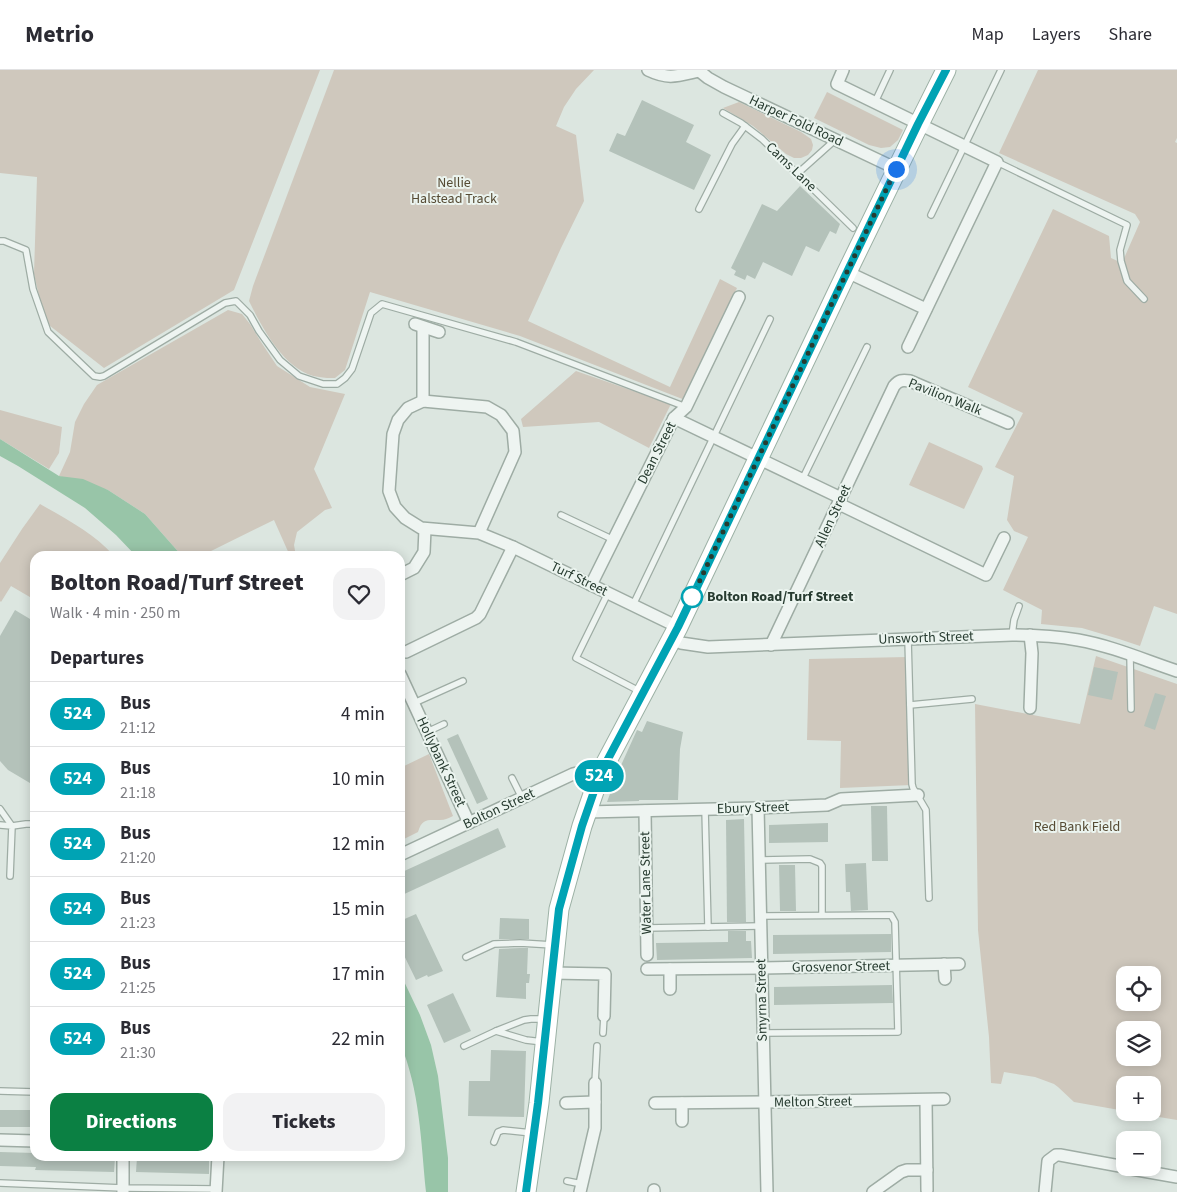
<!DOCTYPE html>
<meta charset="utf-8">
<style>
body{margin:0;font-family:"Source Sans 3",sans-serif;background:#f2f2f3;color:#2b2b33;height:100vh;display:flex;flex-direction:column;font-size:19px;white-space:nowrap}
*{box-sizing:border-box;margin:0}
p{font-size:16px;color:#7c7c81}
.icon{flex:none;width:28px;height:28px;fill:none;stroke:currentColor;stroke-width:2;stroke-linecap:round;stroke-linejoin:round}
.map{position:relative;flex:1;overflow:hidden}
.sheet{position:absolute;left:30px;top:481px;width:375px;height:610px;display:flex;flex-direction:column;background:#fff;border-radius:15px;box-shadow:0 2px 12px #0003}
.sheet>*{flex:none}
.badge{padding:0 10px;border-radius:16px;font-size:18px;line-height:32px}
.buttons{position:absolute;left:1116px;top:896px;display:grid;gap:10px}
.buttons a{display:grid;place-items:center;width:45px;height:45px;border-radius:10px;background:#fff;box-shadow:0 2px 12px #0003;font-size:25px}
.you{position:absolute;width:25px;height:25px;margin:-12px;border:4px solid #fff;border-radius:50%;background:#1a73e8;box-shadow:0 0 0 8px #1a73e833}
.map>.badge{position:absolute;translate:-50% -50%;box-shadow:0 0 0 2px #fff}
h2{padding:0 20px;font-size:19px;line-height:45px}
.round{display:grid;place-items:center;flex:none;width:52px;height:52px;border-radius:15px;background:#f2f2f3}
.head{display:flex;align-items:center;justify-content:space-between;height:85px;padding:0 20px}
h1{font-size:24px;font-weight:800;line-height:38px}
.action{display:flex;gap:10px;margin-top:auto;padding:10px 20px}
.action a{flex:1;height:58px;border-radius:15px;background:#0b8043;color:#fff;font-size:20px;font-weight:800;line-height:58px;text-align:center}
.action a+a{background:#f2f2f3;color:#2b2b33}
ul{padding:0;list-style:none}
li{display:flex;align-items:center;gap:15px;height:65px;padding:0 20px;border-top:1px solid #e1e1e2}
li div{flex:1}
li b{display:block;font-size:19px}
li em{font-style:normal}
li .badge{min-width:55px;font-weight:700;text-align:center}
header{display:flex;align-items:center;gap:30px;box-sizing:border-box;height:70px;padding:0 25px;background:#fff;border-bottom:1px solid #e1e1e2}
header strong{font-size:24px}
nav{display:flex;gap:28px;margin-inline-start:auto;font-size:18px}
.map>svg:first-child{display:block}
.green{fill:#cfc8bd;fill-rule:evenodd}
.water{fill:#98c5a8}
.building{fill:#b4c2ba}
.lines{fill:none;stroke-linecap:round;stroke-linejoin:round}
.service-casing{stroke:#9eaca4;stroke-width:8}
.minor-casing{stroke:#9eaca4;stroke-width:14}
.primary-casing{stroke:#9cb1a5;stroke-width:21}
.service{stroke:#eef4f1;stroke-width:5.5}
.minor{stroke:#eef4f1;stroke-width:11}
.primary{stroke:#fff;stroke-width:19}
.line-casing{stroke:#fff;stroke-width:11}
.line{stroke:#00a3b4;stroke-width:8}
.walk{stroke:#273b30;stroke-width:5;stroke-dasharray:0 9}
.stop-dot{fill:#fff;stroke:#00a3b4;stroke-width:2.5}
.labels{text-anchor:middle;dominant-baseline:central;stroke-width:4;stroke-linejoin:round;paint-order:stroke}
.street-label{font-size:14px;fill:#273b30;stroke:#ebf4ef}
.park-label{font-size:14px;fill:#564b34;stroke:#ebf4ef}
.stop-label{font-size:14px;font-weight:bold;fill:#273b30;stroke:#ebf4ef;text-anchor:start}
</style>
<header>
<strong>Metrio</strong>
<nav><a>Map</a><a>Layers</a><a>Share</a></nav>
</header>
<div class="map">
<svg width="1177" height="1122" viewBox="0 0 1177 1122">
<rect width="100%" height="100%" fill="#dce6e0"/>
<g class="green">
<path d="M0,0h320l-86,220 -130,78 -59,-46 -11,-48 3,-97 -37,-4z"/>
<path d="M334,0h260l-18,19 -12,18 -8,19 20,9 8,66 -23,47 -33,73 142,66 50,-108 17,9 -52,112 -165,-64 -150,-44 -25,78 -10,8c-5,0 -11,0 -16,-1 -34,-5 -56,-48 -70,-76l4,-15z"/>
<path d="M1038,0h139v68l-2,4 2,1v471l-23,-8 -14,40 -21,-7 -37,-11 -41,-4 1,-14 -39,-20 25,-53 -14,-6 -7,-11 7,-44 -19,-9 28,-54 -55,-26 85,-178 56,27 2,22 11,5 18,-41 -5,-8 -136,-61z"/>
<path d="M827,22l76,38 -5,10 -8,7 -9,1 -12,-3 -55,-27z"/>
<path d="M739,32l62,30 10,7 2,6 -1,5 -4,5 -7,3h-7l-8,-4 -33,-28 -30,-18z"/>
<path d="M228,240l14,4 8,10 11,18 16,24 33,21 35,7 -31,75 18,39 -7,2 -28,22 -3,13 2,11h-6l-16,-36 -71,35v1h-21l-37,-42 -37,-24 -49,-14 11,-24 5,-30 9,-18 13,-19z"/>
<path d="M576,301l95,33 -22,44 -50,-26 -76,5 -2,-8z"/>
<path d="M0,340l62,17 -3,26 -10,16 -49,-30z"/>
<path d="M929,372l53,24 1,3 -19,40 -55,-24z"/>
<path d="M40,434c26,15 54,29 74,52h-79v44l-24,-14 -10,16 -1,-1v-38l22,-34z"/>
<path d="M1096,586l81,28v436l-42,-7 17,-1v-27h-27v26l-51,-9 -16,-15 -4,-3 -19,-7 -31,-5 -3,12 -10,-1 -2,-46 -11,-107 -3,-226 105,20zM1125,905h27v27h-27zM1125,960h27v28h-27z"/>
<path d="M908,587l4,128 -72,3 1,-47 -34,-1 2,-81z"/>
<path d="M429,684l24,62c-4,2 -8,4 -13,4 -12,0 -18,-2 -22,12l-18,9v-73z"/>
</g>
<g class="water">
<path d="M0,369l59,37 24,3 25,11 37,24 37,42h-46l-20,-21 -31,-27 -67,-42 -18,-10z"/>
<path d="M400,903l20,42 11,30 7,31 10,82v34h-22c-5,-50 -6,-102 -26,-149z"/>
</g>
<g class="building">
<path d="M642,30l52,25 -8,17 25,13 -17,35 -85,-39 8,-18 8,3z"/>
<path d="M800,116l40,38 -4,10 -6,-3 -11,21 -13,-6 -14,30 -29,-14 -8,17 -8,-4 -2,5 -11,-5 2,-4 -5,-3 31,-64 15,7z"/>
<path d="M15,540l20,12v164l-27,-16 -8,-9v-125z"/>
<path d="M1094,597l24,5 -6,28 -24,-5z"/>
<path d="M1155,623l11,3 -11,34 -11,-4z"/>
<path d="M647,651l36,11 -3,17 -2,51h-39v1l-32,1 11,-30 19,-42 5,2z"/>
<path d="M458,664l30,65 -11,5 -30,-65z"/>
<path d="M871,736h16l1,55h-16z"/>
<path d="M744,749l2,103h-19l-1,-102z"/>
<path d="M828,753v19l-59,1v-18z"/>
<path d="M498,758l8,19 -106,49v-23z"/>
<path d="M866,793l2,47 -17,1 -1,-19h-4l-1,-28z"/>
<path d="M779,795h16l1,46h-16z"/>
<path d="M416,844l27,57 -15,6 -1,-2 -11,5 -16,-33v-26z"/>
<path d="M500,848l29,1v20h-30z"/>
<path d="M728,861h18v10h5l1,17 -95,2 -1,-17 72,-1z"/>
<path d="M891,864v18l-118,2v-19z"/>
<path d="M520,878h8l-1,26h3l-1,9h-3v16l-30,-2 3,-48z"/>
<path d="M892,915l1,18 -119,2v-18z"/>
<path d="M453,923l18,38 -27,12 -17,-38z"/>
<path d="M491,980l35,1 -2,66 -56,-1 1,-35h21z"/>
<rect x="0" y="1040" width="35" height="17"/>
<path d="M0,1082l35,1v3l80,1 -1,15 -79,-2 1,-3 -36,-1z"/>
<path d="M137,1087l72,2v15l-73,-2z"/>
</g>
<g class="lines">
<defs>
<g id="service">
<path d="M875,32l15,-32"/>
<path d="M723,43l18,10 21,16 91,89"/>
<path d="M997,92l130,63 -7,25 1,11 6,20 17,18"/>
<path d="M797,104l38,-34"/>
<path d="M699,139l33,-65 13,-18"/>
<path d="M931,145l70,-145"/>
<path d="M0,171h4l22,9 7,39 15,43 46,44 6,1 4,-1 121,-73 11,-2 14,14 9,16 21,29 19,16 24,8h14l8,-6 7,-9 19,-56 11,-9 134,38 170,65"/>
<path d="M802,410l65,-133"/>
<path d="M561,445l53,25"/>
<path d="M608,523l-32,65 65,34"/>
<path d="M633,535l137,-286"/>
<path d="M1012,565l2,-15 5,-14"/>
<path d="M908,569l4,145 1,4 13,22 3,88"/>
<path d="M1130,585l1,54"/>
<path d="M414,633l49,-22"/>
<path d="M910,635l62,-6"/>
<path d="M427,662l17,-8"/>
<path d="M512,708l10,20"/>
<path d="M0,739l12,17 14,-2h9"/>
<path d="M705,739l3,118"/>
<path d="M0,755l12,1 -2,50"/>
<path d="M759,790l51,-1 10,4 2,3v49"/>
<path d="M760,846l131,-1 4,7 3,110 -135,1"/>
<path d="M646,858l114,-2"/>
<path d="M466,887l28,-13 26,-1 33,2"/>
<path d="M603,963l1,-17"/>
<path d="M543,972l-17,-2 -30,-9 28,-11 7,-1h15"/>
<path d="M464,976l32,-15"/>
<path d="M595,1013l2,-37"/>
<path d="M0,1021l35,1"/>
<path d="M494,1072l4,-10 5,-2 29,3"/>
<path d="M567,1111l15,3"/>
<path d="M0,1113l123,5 94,1"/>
</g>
<g id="minor">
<path d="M648,0c21,10 29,6 51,1"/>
<path d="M698,0l10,8 16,9 173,82"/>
<path d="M843,0l-6,14 160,78 -89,185"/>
<path d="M847,202l79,37"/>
<path d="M415,254l24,8"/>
<path d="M423,331v-73"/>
<path d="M674,348l167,80"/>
<path d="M839,434l147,71 18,-37"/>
<path d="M479,463l36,-81 -2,-21 -12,-16 -14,-8 -64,-6 -15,7 -10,12 -5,14 -4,57 6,16 10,11 16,10 58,5 34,14 165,80"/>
<path d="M400,505l14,-7 10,-16 1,-23"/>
<path d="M591,515l83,-167 12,-11 53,-110"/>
<path d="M671,569l10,4 27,4 304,-12c22,0 44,1 66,5 34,6 66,20 99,31"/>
<path d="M771,575l123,-259c5,-6 8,-6 16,-5l98,42"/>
<path d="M406,582l70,-34 4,-4 33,-67"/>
<path d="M400,604l69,149"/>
<path d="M1030,638l2,-55 -2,-18"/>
<path d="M758,738l9,384"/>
<path d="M645,741l2,144"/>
<path d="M586,742l172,-4 69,-3 14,-6 77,-4"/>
<path d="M400,785l173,-81c10,-3 17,-2 27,0"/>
<path d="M944,894l1,15"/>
<path d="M647,899l114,-1 198,-4"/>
<path d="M670,899v20"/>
<path d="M552,903l53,1 -1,42"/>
<path d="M926,1030l1,90"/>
<path d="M566,1033l29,-1"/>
<path d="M655,1033l110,-1 179,-3"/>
<path d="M682,1033v18"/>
<path d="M0,1070l35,1"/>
<path d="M1126,1098l51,9"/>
<path d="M654,1120v2"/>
<path d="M123,1122v-36"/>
<path d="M216,1122l2,-36"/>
<path d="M580,1122l15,-64v-45"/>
<path d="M873,1122l28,-20 6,-2h20"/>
<path d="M1045,1122l3,-31 8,-6h4l65,12"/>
</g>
<path id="primary" d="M526,1122l13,-89 20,-194 23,-83 18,-52 78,-147 169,-355 72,-148 27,-54"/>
</defs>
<use href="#service" class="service-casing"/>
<use href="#minor" class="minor-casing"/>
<use href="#primary" class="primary-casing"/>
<use href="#service" class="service"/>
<use href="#minor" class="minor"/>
<use href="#primary" class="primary"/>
</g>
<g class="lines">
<defs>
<path id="line" d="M526,1122l12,-89 21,-194 23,-83 18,-52 78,-147 169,-355 71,-148 28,-54"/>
</defs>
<use href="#line" class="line-casing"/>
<use href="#line" class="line"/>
<path class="walk" d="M692,527l204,-428"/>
</g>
<circle class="stop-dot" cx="692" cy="527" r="10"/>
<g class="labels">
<g class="street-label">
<text transform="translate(796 51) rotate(25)">Harper Fold Road</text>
<text transform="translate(791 97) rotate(44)">Cams Lane</text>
<text transform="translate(945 327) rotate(22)">Pavilion Walk</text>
<text transform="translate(657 383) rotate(-63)">Dean Street</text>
<text transform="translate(833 446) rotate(-65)">Allen Street</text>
<text transform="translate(579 509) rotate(26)">Turf Street</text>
<text transform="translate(926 568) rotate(-2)">Unsworth Street</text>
<text transform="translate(441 692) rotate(65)">Hollybank Street</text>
<text transform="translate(753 738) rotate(-2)">Ebury Street</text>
<text transform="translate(499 739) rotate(-25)">Bolton Street</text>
<text transform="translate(646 813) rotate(-91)">Water Lane Street</text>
<text transform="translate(841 897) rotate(-1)">Grosvenor Street</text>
<text transform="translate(762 930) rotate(-91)">Smyrna Street</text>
<text transform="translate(813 1032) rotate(-1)">Melton Street</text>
</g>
<g class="park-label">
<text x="454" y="113">Nellie<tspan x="454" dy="16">Halstead Track</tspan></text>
<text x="1077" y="757">Red Bank Field</text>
</g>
<g class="stop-label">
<text x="707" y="527">Bolton Road/Turf Street</text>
</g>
</g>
</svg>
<div class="buttons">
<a><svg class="icon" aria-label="locate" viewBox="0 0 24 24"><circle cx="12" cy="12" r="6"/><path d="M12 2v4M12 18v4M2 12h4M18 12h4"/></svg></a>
<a><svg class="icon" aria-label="layers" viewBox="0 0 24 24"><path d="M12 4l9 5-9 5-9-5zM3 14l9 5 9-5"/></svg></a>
<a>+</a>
<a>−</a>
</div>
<div class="you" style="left:896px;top:99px"></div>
<b class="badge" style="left:599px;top:706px;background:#00a3b4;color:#fff">524</b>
<section class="sheet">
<div class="head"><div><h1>Bolton Road/Turf Street</h1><p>Walk · 4 min · 250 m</p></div><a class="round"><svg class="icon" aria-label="heart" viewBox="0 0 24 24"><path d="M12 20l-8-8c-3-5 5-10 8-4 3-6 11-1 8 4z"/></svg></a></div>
<h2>Departures</h2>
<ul>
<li><span class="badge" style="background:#00a3b4;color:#fff">524</span><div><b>Bus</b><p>21:12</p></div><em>4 min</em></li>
<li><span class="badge" style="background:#00a3b4;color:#fff">524</span><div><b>Bus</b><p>21:18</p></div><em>10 min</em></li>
<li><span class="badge" style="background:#00a3b4;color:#fff">524</span><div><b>Bus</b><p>21:20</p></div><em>12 min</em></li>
<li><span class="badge" style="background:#00a3b4;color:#fff">524</span><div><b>Bus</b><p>21:23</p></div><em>15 min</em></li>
<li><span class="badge" style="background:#00a3b4;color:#fff">524</span><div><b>Bus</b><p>21:25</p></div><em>17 min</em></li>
<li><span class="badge" style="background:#00a3b4;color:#fff">524</span><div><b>Bus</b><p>21:30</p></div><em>22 min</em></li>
</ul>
<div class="action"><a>Directions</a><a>Tickets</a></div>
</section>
</div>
